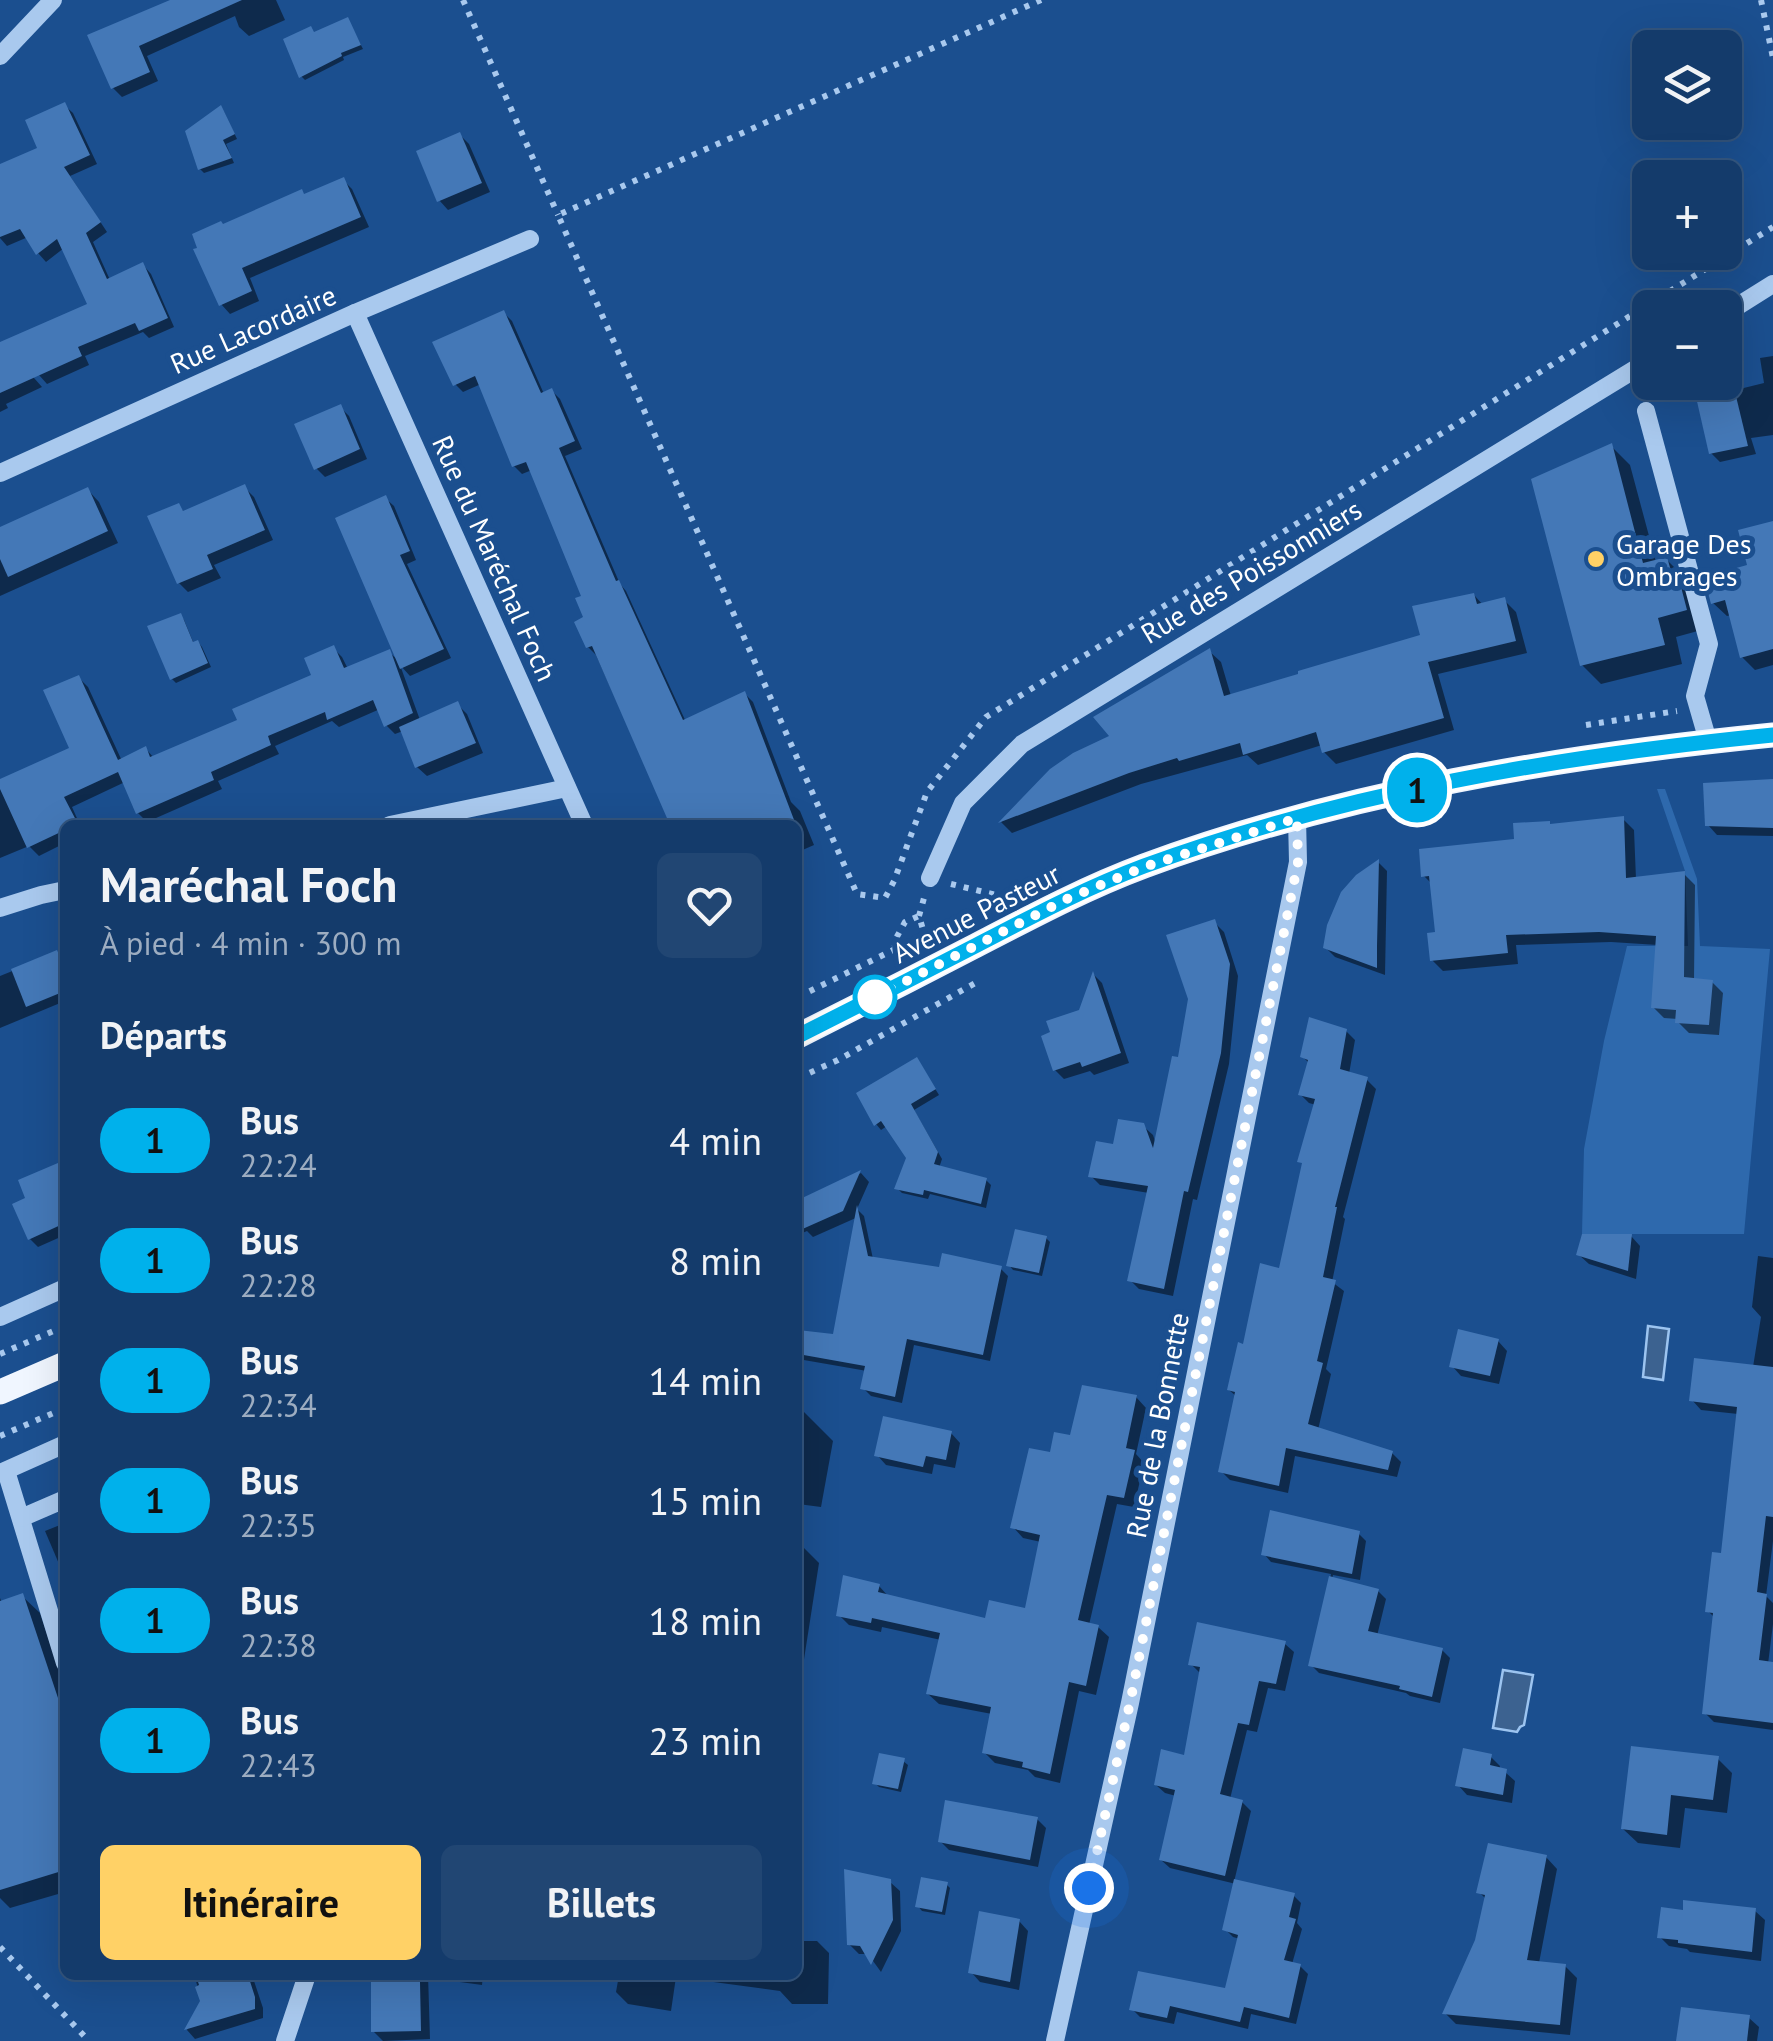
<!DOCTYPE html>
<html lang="fr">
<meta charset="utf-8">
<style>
body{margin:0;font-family:"PT Sans",sans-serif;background:#214673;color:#f1f3f6;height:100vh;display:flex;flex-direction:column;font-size:38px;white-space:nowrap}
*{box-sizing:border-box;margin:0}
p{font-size:32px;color:#9dadc1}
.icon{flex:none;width:55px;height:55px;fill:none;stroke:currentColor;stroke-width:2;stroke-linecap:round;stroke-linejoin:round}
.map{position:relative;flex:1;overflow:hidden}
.panel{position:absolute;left:60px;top:820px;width:742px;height:1160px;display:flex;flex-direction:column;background:#143b6b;border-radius:15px;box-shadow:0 10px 40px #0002,0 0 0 2px #33557e}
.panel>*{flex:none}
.badge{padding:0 20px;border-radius:32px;font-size:35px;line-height:65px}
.fabs{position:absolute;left:1632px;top:30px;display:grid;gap:20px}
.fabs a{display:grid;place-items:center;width:110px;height:110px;border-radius:15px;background:#143b6b;box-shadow:0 10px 40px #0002,0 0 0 2px #33557e;font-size:50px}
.you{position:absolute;width:50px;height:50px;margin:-25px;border:8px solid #fff;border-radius:50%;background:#1a73e8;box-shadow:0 0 0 15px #1a73e833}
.map>.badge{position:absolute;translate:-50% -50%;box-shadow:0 0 0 5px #fff}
h2{padding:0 40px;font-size:38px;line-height:90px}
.round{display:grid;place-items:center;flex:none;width:105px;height:105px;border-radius:15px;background:#214673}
.headline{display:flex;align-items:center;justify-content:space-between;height:170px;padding:0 40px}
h1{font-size:48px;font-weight:800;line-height:75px}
.cta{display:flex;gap:20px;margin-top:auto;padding:20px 40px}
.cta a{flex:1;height:115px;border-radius:15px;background:#ffd166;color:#111;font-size:40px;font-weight:800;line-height:115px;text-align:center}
.cta a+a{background:#214673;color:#f1f3f6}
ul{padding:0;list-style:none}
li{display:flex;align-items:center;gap:30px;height:120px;padding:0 40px}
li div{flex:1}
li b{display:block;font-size:38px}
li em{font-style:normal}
li .badge{min-width:110px;font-weight:700;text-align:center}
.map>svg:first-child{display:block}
.green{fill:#2e69ad}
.water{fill:#3c6290;stroke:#9cc4f0;stroke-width:2.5}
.shadow{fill:#0007}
.building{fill:#4478b7}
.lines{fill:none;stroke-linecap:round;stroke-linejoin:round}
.path{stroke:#a9c9ee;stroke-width:6;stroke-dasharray:5 8;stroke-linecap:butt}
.minor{stroke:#a9c9ee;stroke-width:18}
.major{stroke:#f0f6ff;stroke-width:25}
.line-casing{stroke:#fff;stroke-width:22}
.line{stroke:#00b1eb;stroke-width:15}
.walk{stroke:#fff;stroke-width:10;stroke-dasharray:0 18}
.poi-dot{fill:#ffd166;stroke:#1b4f8f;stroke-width:4}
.stop-dot{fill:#fff;stroke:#00b1eb;stroke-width:5}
.labels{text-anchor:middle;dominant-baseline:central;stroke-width:10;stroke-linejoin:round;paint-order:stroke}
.street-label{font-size:28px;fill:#fff;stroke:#1b4f8f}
.poi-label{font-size:28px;fill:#fff;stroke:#1b4f8f;text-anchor:start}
</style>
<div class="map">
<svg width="1773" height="2041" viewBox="0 0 1773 2041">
<rect width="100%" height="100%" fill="#1b4f8f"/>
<path class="green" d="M1657,789h8l32,90 3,67 70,3 -26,285h-162l2,-85 20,-108 23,-95h61l-3,-75z"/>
<g class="water">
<path d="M1648,1326l21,3 -6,51 -20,-3z"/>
<path d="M1503,1670l30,5 -9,50 -4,2 -3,5 -24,-4z"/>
</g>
<g class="shadow">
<path d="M174,0h102l9,20 -36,16 -10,-9 -4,-11 -88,40 11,25 -36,16 -9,-9 -23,-52z"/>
<path d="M348,20l15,29 -20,8 1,3 -39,20 -4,-4 15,-42z"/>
<path d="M64,105l9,8 24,51 -27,12 37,56 -14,10 17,38 33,-15 8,9 23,53 -25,11 -6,-6 -58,24 4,9 -42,19 -8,-9 52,-70 -27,-57 -18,14 -8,-9 -10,-16 -21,9 -7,-8v-71l40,-18z"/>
<path d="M224,112l13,27 -11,5 8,19 -30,10 -4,-4z"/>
<path d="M460,135l9,9 21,48 -42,18 -9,-10z"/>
<path d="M343,180l9,9 17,38 -119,51 9,23 -29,13 -9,-10 -21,-55 23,-23 83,-30z"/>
<path d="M504,313l8,8 32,73 8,-3 8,8 22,50 -17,7 55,128 6,7 60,131 59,-28 8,8 38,100 9,9 14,34 -16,7v-27h-126l-76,-170 -8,-8 -4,-50 -52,-127 -10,4 -8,-8 -33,-82 -18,8 -8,-8z"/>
<path d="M0,355l19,6 23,26 -36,17 2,4 -8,4z"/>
<path d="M1773,356v79l-22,3 5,16 -36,8 -9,-9 -12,-54 65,-16 -4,-25z"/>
<path d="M340,407l9,9 18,43 -42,18 -9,-9z"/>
<path d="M1611,446l19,19 26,97 10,-3 20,20 19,50 -29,8 6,27 -81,20 -19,-19z"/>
<path d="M244,487l10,10 19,43 -59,25 7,13 -33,14 -9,-9 -1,-77 7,7z"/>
<path d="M88,490l11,12 19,41 -118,53v-66z"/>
<path d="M385,498l9,8 22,54 -9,4 44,94 -41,18 -10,-11 20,55 37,-16 10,10 16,39 -56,23 -10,-9 -14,-36 -8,3 -9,-9 -6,-16 -41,18 -7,-6 -57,25 4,8 -61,27 4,8 -75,33 -9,-9 -13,-31 -53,25 8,18h-15v18l-26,13 -10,-10 -29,12v-76l72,-33 7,-71 9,9 34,74 24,-12 8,9 86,-37 75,-45 18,-28 9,9 6,12 41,-17 11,10z"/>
<path d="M1773,524v141l-18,5 -13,-13 -11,-42 -4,1 -14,-13 37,-37z"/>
<path d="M1474,595l9,10 21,-5 12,12 11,41 -89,21 16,56 -118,34 -12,-12 -2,-7 -64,20 -11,-10 -106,29 -129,49 -11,-11 50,-51 62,-34 96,-86 12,11 10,34 192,-59z"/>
<path d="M180,616l4,4 10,24 4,-2 4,5 9,20 -35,16 -4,-4 -21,-51z"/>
<path d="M1773,781v55l-56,-1 -9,-10z"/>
<path d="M1623,819l11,11 2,49 48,-5 11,11 -1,96 18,1 11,11 -4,42 -30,-2 -11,-11v-3l-14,-1 -11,-11 5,-62 -47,-3 -95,3 2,19 -75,7 -11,-11 6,-26 -5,-49 -9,-9 128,-49z"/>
<path d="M798,860l6,16 -6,2z"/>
<path d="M1378,862l9,9 -2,104 -50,-18 -10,-10z"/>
<path d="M1214,922l10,10 14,44 -9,88 -32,136 -4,-1 -20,97 -34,-7 -9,-9 19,-87 -49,-8 -9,-9 23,-29 29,-21 10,9 3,9 25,-85z"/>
<path d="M57,953l8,9v39l-65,27v-52z"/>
<path d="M1094,975l8,8 27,80 -35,12 -4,-4 -26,8 -9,-9 26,-58z"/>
<path d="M1346,1031l9,9 -6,34 18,6 9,9 -33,128 2,2 -13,63 12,9 -18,78 5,5 -13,56 74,23 9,9 -4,15 -102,-21 -7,37 -58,-13 -9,-9 16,-74 -8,-7 16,-43 36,-76 35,-166 -7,-2 -9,-9 9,-31 -6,-6z"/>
<path d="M921,1066l18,29 -25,15 28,49 -3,9 47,12 5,5 -5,23 -56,-14 -2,5 -26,-6 -5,-5 12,-30 -22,-32 -6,4 -5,-6 -16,-30z"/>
<path d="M65,1162v73l-27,12 -8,-8 -1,-40z"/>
<path d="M861,1173l8,9 -12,27 7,7 9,43 68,11 60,-1 7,7 -18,85 -76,-16 -12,58 -31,-7 -8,-8 4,-17 -69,-12v-27l37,5 23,-120 -45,20 -6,-6 -9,4v-42l3,8z"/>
<path d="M1631,1236l9,10 -4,33 -47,-15 -10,-9z"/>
<path d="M1046,1238l4,4 -8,34 -29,-6 -4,-5z"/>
<path d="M1758,1256l15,2v283l-7,55 7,7v21l-5,40h5v66l-59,-8 -9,-9 10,-95 -7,-7 15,-55 15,-142 -37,-4 -9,-10 61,-33 8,-50 -9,-10z"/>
<path d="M1498,1341l9,10 -8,33 -38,-8 -9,-10z"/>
<path d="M1136,1397l10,11 -10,46 8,9 -10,44 -17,-3 -28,121 9,2 11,10 -13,58 -17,-4 -19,92 -25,-6 -7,-7 -33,-7 -11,-11 8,-38 -53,-10 -11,-10 13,-54 -59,-13 -1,5 -32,-7 -10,-10 40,-29 10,11 98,24 40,-10 14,-69 -18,-4 -10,-11 39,-72 20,-17z"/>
<path d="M798,1411l6,1 29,29 -12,66 -23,-3z"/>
<path d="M951,1433l9,10 -5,25 -21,-4 -2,10 -46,-9 -9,-10z"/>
<path d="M65,1523v55l-20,-47z"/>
<path d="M1358,1533l8,8 -6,39 -27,-5 -1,4 46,12 8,8 -9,37 65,14 8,8 -10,45 -30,-7 -4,-3 -87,-20 -8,-8 20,-91 -60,-12 -7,-8z"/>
<path d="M798,1542l21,21 -21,135z"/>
<path d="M22,1596l18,17 25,76v203l-55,16 -10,-10v-300l2,5z"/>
<path d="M1285,1644l9,8 -9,39 -17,-3 -11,44 -10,-2 -17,69 12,3 9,9 -17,71 59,13 8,8 -4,20 5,6 -10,35 8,2 8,8 -12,50 -45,-10 -3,15 -71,-17 -3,12 -34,-7 -8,-8 94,-18 14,-52 -7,-2 -8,-8 11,-45 -66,-16 -9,-8 15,-64 -11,-3 -9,-8 30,-27 14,-85 -9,-9z"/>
<path d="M1491,1757l9,9 -1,4 6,2 10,9 -3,22 -45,-8 -9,-10z"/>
<path d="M1717,1758l15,15 -5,40 -42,-5 -5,40 -42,-5 -15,-14z"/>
<path d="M903,1761l5,4 -7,27 -22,-5 -4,-4z"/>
<path d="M1037,1819l9,9 -8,39 -89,-17 -9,-9z"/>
<path d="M1546,1857l11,12 -18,94 26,3 12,12 -7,57 -114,-11 -11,-11 32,-72 10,-41 -8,-8z"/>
<path d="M890,1882l10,9 1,40 -20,41 -13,-18h-9l-10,-10z"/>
<path d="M946,1884l4,4 -5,27 -23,-4 -4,-5z"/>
<path d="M1755,1911l10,9 -4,41 -71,-9 -3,-3 -18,-3 -9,-9z"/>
<path d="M1019,1921l9,10 -9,59 -39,-8 -9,-10z"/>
<path d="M798,1941h19l12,12 -1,51h-36l-12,-13 -104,-14 -5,34 -43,-7 -12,-12 3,-17h179z"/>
<path d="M194,1975h58l11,33v10l-68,21 -8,-9 15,-29z"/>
<path d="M374,1975h54l2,64 -47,2 -10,-10z"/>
<path d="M440,1975h43l-1,10 -37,-5z"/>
<path d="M1749,2018l10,9 -2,14h-78z"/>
</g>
<g class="building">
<path d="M170,0h72l-103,46 11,26 -39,17 -24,-54z"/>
<path d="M348,17l13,28 -20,8 1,3 -43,22 -16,-39 28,-13 3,6z"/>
<path d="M65,102l25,53 -26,12 37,55 -15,11 21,46 36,-17 25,56 -29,13 -4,-8 -57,24 4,9 -82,37v-51l87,-38 -30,-65 -21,16 -16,-26 -20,8v-73l37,-16 -12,-28z"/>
<path d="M221,105l14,29 -12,6 9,18 -34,12 -13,-39z"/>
<path d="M460,132l22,51 -45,19 -21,-51z"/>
<path d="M344,177l17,40 -119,51 10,23 -33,15 -26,-57 4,-1 -5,-14 29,-13 2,3 79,-35 2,5z"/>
<path d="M504,310l37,83 11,-5 23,53 -16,7 57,133 3,-1 64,140 62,-29 51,134h-126l-78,-179 -6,2 -12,-26 9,-5 -8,-19 6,-2 -55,-134 -14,5 -37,-91 -22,10 -21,-44z"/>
<path d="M1734,388l14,58 -39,8 -13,-57z"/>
<path d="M341,404l19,45 -46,21 -20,-46z"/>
<path d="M1612,443l31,120 24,-6 8,28 5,-2 7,27 -29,8 7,27 -85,21 -49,-187z"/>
<path d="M245,484l20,46 -58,25 6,14 -36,15 -30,-68 32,-13 4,8z"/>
<path d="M88,487l20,44 -100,46 -8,-18v-32z"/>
<path d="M386,495l24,56 -10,4 44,94 -44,20 -65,-151z"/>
<path d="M1773,521v128l-33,9 -15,-58 -14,4 -7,-27 43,-12 -9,-35z"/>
<path d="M1474,593l3,11 28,-7 11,44 -88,21 16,56 -122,35 -6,-21 -73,23 -3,-12 -61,18 -2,-3 -48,15 -131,50 52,-54 23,-16 36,-17 -16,-19 117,-69 14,48 74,-22v-3l122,-36 -8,-29z"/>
<path d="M181,613l12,29 5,-2 10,23 -38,17 -23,-54z"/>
<path d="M334,645l10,23 46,-19 23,64 -29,14 -11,-27 -46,20 -2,-8 -57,24 3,9 -60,27 3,8 -78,34 -18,-42 -54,25 14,27 -13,1v5l-38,18 -27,-59v-10l69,-31 -26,-58 36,-15 39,85 28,-14 4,11 87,-37 -5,-11 79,-34 -7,-17z"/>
<path d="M458,701l18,42 -61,25 -16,-41z"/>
<path d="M1773,779v49l-68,-2 -2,-43z"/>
<path d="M1624,816l2,62 59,-7 -1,106 29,3 -4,45 -34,-2 1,-13 -25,-2 5,-72 -57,-4 -93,3 2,18 -78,8 -3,-28 8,-1 -6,-56 -8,1 -2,-28 95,-10 -1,-16 37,-2v3z"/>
<path d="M1379,859l-2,87v22l-54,-20 4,-23 14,-33 15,-17z"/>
<path d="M1215,919l15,45 -9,89 -33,139 -4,-1 -20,98 -37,-8 21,-95 -60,-9 8,-36 17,3 5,-25 26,4 9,25 19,-92 6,1 10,-58 -22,-64z"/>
<path d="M57,950l8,19v22l-39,16 -15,-38z"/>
<path d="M1093,971l28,82 -39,14 -2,-5 -27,9 -12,-35 9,-4 -4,-11 33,-11z"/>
<path d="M1309,1017l38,12 -7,40 28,8 -33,130h2l-14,70 13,3 -19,81 6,2 -15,61 85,27 -5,19 -102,-22 -7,38 -61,-14 17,-80 -8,-2 11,-48 5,2 17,-81 19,5 23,-105 -5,-1 18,-63 -17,-4 10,-35 -8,-3z"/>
<path d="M917,1057l19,32 -25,15 27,48 -4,12 53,14 -6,26 -57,-14 -1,5 -29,-6 12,-31 -25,-37 -7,5 -18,-33z"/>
<path d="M65,1160v63l-37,17 -16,-36 13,-6 -7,-18z"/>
<path d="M861,1170l-18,41 -45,20v-31z"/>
<path d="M857,1205l11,51 71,11 3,-14 60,13 -19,89 -76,-16 -12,58 -35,-8 5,-23 -67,-12v-24l35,4z"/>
<path d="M1015,1229l32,7 -8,37 -33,-7z"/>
<path d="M1582,1234h50l-4,37 -52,-16z"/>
<path d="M1458,1329l41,10 -9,37 -41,-9z"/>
<path d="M1694,1358l79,9v150l-7,-1 -9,76 10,2 -8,66 14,2v61l-71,-9 11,-101 -8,-1 7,-60 9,1 16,-146 -48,-6z"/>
<path d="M1082,1385l55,10 -11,53 9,2 -11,48 -17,-3 -29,125 21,5 -13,61 -17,-4 -19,92 -28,-7 1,-5 -41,-9 9,-46 -65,-13 14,-61 -68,-15 -1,5 -35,-7 7,-41 37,9 -2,8 107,26 4,-18 36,8 15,-73 -30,-7 19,-80 21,4 4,-20 16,3z"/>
<path d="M883,1416l69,15 -6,29 -20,-4 -3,11 -49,-11z"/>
<path d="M1270,1510l90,21 -8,43 -91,-19z"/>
<path d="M1329,1576l50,13 -11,42 75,17 -11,49 -33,-8 1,-3 -92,-20z"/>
<path d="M23,1593l42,126v151l-65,20v-289z"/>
<path d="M1197,1622l89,19 -10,43 -17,-3 -10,44 -11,-2 -18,71 23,6 -18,76 -66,-16 16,-70 -21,-5 7,-36 23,6 16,-88 -12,-2z"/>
<path d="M1631,1746l88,10 -6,44 -42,-5 -4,40 -46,-6z"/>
<path d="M1463,1748l29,6 -2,11 17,4 -4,26 -48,-9z"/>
<path d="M879,1753l26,5 -7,31 -26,-5z"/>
<path d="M945,1800l93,17 -8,43 -92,-18z"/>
<path d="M1488,1843l59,12 -20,105 39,4 -6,61 -118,-11 33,-74 10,-45 -9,-2z"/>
<path d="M844,1869l47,10 2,41 -22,45 -11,-19 -13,-1z"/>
<path d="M921,1877l27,5 -6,30 -27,-5z"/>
<path d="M1234,1879l61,14 -6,24 7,2 -12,41 17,4 -12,54 -45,-11 -4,15 -70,-16 -3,12 -38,-8 9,-39 87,17 13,-53 -16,-5z"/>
<path d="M1683,1900l73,8 -4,44 -74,-9v-3l-21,-2 4,-31 22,3z"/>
<path d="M979,1911l41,8 -10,63 -42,-9z"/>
<path d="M196,1975h52l7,22v12l-71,21 16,-29 -5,-14 4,-2z"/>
<path d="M371,1975h33v6l16,1 1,49 -50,1z"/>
<path d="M1681,2007l69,8 -3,26h-71z"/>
</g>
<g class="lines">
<g class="path">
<path d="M463,0l95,215"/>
<path d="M1041,0l-483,215 299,679 28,4 9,-17 33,-89 59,-75 787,-490"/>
<path d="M1761,0l12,58"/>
<path d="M1586,725l91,-14"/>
<path d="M951,884l54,13"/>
<path d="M919,916l5,-18"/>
<path d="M896,949l-2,-7 11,-20 14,-6 5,17"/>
<path d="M798,997l144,-71"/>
<path d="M798,1078l40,-18 139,-78"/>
<path d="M0,1354l65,-28"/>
<path d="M0,1436l65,-28"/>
<path d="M0,1947l89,94"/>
</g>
<g class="minor">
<path d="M0,56l53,-56"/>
<path d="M355,313l229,512"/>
<path d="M1725,314l48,-30"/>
<path d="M1646,411l63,233 -14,52 13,45"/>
<path d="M0,473l355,-160 175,-74"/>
<path d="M390,825l177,-37"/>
<path d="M930,878l33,-75 59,-59 628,-384"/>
<path d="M0,908l41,-13 24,-5"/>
<path d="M0,1317l65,-29"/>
<path d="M6,1471l59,192"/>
<path d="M0,1473l65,-29"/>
<path d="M21,1518l44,-19"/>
<path d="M285,2041l22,-66"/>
<path d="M1055,2041l75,-338 168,-841 -1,-44"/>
</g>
<g class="major">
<path d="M798,1036c58,-29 117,-59 175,-89 56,-29 112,-59 171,-81 201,-74 417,-110 629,-131"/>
<path d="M0,1392l65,-28"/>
</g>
</g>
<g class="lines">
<defs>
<path id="line" d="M798,1036c58,-29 117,-59 175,-89 56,-29 112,-59 171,-81 202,-74 416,-110 629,-131"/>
</defs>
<use href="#line" class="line-casing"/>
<use href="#line" class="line"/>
<path class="walk" d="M875,997l192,-98 77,-32 153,-49 1,44 -168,841 -41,185"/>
</g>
<circle class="poi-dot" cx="1596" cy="559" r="10"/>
<circle class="stop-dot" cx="875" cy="997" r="20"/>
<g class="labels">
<g class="street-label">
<text transform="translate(253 329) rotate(-24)">Rue Lacordaire</text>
<text transform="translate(495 558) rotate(66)">Rue du Maréchal Foch</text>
<text transform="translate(1251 571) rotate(-31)">Rue des Poissonniers</text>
<text transform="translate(976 913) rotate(-27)">Avenue Pasteur</text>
<text transform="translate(1157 1425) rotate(-79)">Rue de la Bonnette</text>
</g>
<g class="poi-label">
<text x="1616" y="543">Garage Des<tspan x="1616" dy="32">Ombrages</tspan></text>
</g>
</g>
</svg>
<div class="fabs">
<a><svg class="icon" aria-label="layers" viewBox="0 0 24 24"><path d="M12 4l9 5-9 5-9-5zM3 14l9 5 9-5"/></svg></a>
<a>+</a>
<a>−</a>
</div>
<div class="you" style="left:1089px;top:1888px"></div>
<b class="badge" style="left:1417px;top:790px;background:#00b1eb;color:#111">1</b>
<section class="panel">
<div class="headline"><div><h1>Maréchal Foch</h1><p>À pied · 4 min · 300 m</p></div><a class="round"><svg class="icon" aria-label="heart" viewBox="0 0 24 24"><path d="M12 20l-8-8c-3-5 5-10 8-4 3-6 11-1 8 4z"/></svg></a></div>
<h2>Départs</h2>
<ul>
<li><span class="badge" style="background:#00b1eb;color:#111">1</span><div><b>Bus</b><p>22:24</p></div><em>4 min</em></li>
<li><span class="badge" style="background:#00b1eb;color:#111">1</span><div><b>Bus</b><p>22:28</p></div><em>8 min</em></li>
<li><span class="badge" style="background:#00b1eb;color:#111">1</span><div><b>Bus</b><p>22:34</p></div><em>14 min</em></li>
<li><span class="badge" style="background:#00b1eb;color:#111">1</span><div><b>Bus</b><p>22:35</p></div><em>15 min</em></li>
<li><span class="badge" style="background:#00b1eb;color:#111">1</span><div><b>Bus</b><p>22:38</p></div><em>18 min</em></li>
<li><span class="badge" style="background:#00b1eb;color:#111">1</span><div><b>Bus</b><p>22:43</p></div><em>23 min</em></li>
</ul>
<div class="cta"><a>Itinéraire</a><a>Billets</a></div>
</section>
</div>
